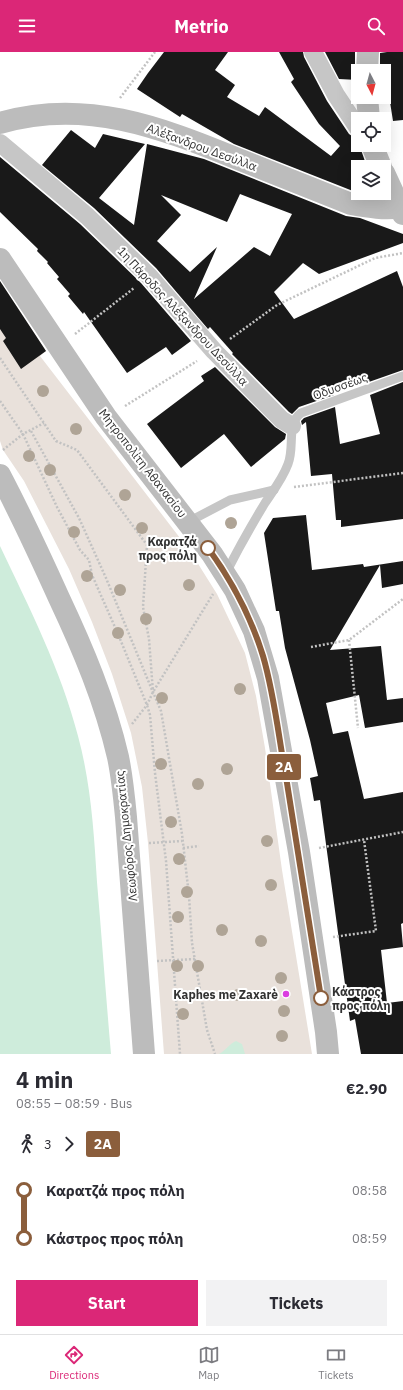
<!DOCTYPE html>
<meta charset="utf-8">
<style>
body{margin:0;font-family:"IBM Plex Sans",sans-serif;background:#f2f2f3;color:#2b2b33;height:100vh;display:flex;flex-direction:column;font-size:15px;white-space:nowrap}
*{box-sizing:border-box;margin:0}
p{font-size:13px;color:#7c7c81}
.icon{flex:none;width:22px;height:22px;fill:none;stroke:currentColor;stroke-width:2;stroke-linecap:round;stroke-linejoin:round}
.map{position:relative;height:1002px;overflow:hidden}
.side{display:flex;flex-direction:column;background:#fff;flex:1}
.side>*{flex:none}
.badge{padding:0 8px;border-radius:3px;font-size:14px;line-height:26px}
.needle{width:26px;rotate:174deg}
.buttons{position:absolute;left:351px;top:12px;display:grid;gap:8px}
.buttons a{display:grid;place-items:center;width:40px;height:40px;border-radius:0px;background:#fff;box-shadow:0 4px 16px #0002;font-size:20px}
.map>.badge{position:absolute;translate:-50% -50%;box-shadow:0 0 0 2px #fff}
.legs{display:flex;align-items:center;gap:6px;height:44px;padding:0 16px;font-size:13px}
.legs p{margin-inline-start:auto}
.headline{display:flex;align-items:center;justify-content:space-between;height:68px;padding:0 16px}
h1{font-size:22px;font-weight:700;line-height:30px}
.primary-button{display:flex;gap:8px;margin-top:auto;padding:8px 16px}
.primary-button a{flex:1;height:46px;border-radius:0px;background:#db2777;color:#fff;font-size:16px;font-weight:700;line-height:46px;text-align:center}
.primary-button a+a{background:#f2f2f3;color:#2b2b33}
ul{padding:0 16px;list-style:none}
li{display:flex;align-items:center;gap:14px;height:48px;font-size:15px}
li i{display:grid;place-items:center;width:6px;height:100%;margin:0 5px;background:currentColor}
li i::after{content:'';width:10px;height:10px;margin:-5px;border:3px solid;border-radius:50%;background:#fff}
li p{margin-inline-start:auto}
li:first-child i{background:linear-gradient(#0000 50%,currentColor 0)}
li:last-child i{background:linear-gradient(currentColor 50%,#0000 0)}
header{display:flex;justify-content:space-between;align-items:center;height:52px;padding:0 16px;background:#db2777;color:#fff;font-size:18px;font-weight:700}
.tab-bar{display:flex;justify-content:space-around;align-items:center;height:56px;border-top:1px solid #e1e1e2;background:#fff;font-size:11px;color:#7c7c81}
.tab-bar a{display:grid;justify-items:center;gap:2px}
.tab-bar .active{color:#db2777}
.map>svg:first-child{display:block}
.green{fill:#e9e1db}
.water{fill:#ceecdb}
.building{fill:#191919;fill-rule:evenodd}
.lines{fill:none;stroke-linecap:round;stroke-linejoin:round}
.path{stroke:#c2c2c2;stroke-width:2.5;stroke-dasharray:2 2;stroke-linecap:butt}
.lane{stroke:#c6c6c6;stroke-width:9}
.street{stroke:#c6c6c6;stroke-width:18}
.secondary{stroke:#bcbcbc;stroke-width:22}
.tree{fill:#afa496}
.line-1-casing{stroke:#fff;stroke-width:9}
.line-1{stroke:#8b5e3c;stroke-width:6}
.stop-1-dot{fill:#fff;stroke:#8b5e3c;stroke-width:2}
.poi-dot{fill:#db3de0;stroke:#fff;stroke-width:1.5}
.labels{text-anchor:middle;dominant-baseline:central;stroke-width:4;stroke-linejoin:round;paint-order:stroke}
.street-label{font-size:12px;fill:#323232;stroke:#fff}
.stop-label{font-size:12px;font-weight:bold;fill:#323232;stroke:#fff;text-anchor:end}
.poi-label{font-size:12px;font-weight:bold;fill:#323232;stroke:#fff;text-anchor:end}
</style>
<header><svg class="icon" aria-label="menu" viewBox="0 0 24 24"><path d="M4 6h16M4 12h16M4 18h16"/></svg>Metrio<svg class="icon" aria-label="search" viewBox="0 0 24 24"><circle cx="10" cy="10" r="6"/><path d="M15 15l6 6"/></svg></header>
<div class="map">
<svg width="403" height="1002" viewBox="0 0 403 1002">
<rect width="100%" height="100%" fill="#fff"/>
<path class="green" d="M0,229l46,70 -6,5 150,195 27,43 28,59 11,43 9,52 17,122 30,184h-148l-16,-211 -6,-56 -11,-54 -19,-59 -20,-52 -23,-53 -45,-88 -21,-31 -3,-9z"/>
<g class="water">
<path d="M0,494c29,61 61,124 78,190 13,48 16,97 19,146 5,58 9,115 14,172h-111z"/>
<path d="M236,989l6,3 3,10h-26c7,-4 10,-10 17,-13z"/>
</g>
<g class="building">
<path d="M164,0h64l-13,18 20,15 -8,12 32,19 6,-9 66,49 9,-10 -21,-22 -28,-42 3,-3 -15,-27h24l1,5 23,44 22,33 6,4 5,9 7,20h-9v26l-124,-49 -52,-30 -2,3 -43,-28 11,-16z"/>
<path d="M325,0h30v19l3,9 -19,-1z"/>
<path d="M387,0h16v68l-10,1 -6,-38 -3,-1v-11h-4v-18z"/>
<path d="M71,78l24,18 8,-14 42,10 -46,54 35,27 13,-81 57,15 142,57 14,2 43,16v9l-84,31 -16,-11 -29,29 20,27 103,-48 6,16v83l-37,13v-4l-33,13 1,3 -35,12 -7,7 -3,-2 -57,-58 1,-1 -23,-26 -2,2 -52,-61 -62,-60 -52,-43zM240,142l52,20 -22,42 -16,-9 -60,52 23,-52 -27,25 -33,-31 24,-26 -20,-20 66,27z"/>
<path d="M0,105l80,67 61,59 50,58 -19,14 -6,-8 -39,26 -43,-61 -1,2 -15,-18 2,-2 -13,-15 2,-2 -12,-14 1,-1 -11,-11 1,-2 -38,-37z"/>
<path d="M0,229l46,70 -25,18 -18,-28 3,-3 -6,-9z"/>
<path d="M215,315l60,60 11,7 -1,5 -34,28 -27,-33 -43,34 -34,-44 57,-43 -3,-5z"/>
<path d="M403,330v137l-62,8v-7h-5l-4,-46 -21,2 -5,-54 -4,3 -1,-4 3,-3 31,-11 5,37 40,-10 -10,-39z"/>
<path d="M306,463l6,55 51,-6 1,3 39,-6v23l-21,4 -2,-23 -50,85 51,-4 6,54 16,-2v24l-38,6 -6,-33 -33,8 7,31 15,-3 16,68 39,-7v131l-2,1 2,23 -22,3 6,53 16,-2v53h-42l-6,-35 -5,2 -30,-221 -6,1 -4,-23 8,-2 -8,-36 -25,-92 -6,-37h-3l-12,-78 9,-15z"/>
</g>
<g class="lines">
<g class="path">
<path d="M120,46l35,-46"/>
<path d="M75,282l59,-46"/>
<path d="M230,287l47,-34 98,-47 28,-5"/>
<path d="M0,306l56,83 21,9 70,95 -4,62 6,32 4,53 8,19 21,123 7,62 3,47 15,87 8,24"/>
<path d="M0,349l23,33 34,73 23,43 9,10 3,15 26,59 29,71 3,10 5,58 11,88 14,193"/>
<path d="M125,354l72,-45"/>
<path d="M31,379l48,87 27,60 46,112"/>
<path d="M3,398l20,-16 21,-11"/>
<path d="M294,435l109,-14"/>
<path d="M349,588l9,88"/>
<path d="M311,595l38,-7 54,-41"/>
<path d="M132,672l15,-19 6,-13 60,-98"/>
<path d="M149,791l33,-2"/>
<path d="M183,796l16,-2"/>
<path d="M319,796l84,-16"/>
<path d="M333,885l43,-6 -12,-91"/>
<path d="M157,909l38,-2"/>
</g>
<g class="lane">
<path d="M188,470l42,-22 44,-10"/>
<path d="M226,521c12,-24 25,-47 39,-70 8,-12 18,-25 23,-39 7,-17 -2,-40 13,-51l102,-37"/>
</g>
<g class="street">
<path d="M313,0l23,43 22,33"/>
<path d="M0,91l87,73 62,60 65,75 68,69 10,6"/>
</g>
<g class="secondary">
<path d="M367,19l1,-19"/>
<path d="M367,45l2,22"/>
<path d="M0,71c84,-25 160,4 238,36 37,15 75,30 113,45 17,3 34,6 52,3"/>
<path d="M372,93l9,22"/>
<path d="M384,121l19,41"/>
<path d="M0,207l106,158 106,137 23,36 19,41 14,47 31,174 27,180 2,22"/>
<path d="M0,423c21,40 40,81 59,123 24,51 46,103 59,159 4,19 6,39 8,60l18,237"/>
</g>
</g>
<g class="tree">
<circle cx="43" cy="339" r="6"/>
<circle cx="76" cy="377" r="6"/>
<circle cx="29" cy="404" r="6"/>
<circle cx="50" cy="418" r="6"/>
<circle cx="125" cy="443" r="6"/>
<circle cx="231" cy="471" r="6"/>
<circle cx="142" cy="476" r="6"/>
<circle cx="74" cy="480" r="6"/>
<circle cx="87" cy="524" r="6"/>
<circle cx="189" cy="533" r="6"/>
<circle cx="120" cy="538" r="6"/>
<circle cx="146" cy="567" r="6"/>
<circle cx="118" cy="581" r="6"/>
<circle cx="240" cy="637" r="6"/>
<circle cx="162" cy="646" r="6"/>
<circle cx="161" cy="712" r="6"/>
<circle cx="227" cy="717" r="6"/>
<circle cx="198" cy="732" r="6"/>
<circle cx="171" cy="770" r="6"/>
<circle cx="267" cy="789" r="6"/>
<circle cx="179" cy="807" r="6"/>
<circle cx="271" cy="833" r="6"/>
<circle cx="187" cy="840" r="6"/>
<circle cx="178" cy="865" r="6"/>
<circle cx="222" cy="878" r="6"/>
<circle cx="261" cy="889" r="6"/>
<circle cx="177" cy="914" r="6"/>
<circle cx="198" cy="914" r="6"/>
<circle cx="281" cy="926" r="6"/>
<circle cx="238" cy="943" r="6"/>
<circle cx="284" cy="959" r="6"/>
<circle cx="183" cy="962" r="6"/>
<circle cx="282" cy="984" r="6"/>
</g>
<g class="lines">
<defs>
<path id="line-1" d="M208,496c24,33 43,69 55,108 12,41 16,85 24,127 12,72 23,144 34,215"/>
</defs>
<use href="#line-1" class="line-1-casing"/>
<use href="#line-1" class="line-1"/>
</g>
<g class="stop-1-dot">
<circle cx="208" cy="496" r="7"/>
<circle cx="321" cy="946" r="7"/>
</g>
<circle class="poi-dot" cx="286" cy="942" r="4"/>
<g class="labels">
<g class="street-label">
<text transform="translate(202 95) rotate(20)">Αλέξανδρου Δεσύλλα</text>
<text transform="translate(183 264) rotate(47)">1η Πάροδος Αλέξανδρου Δεσύλλα</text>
<text transform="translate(340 334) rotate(-20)">Οδυσσέως</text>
<text transform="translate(143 411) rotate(52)">Μητροπολίτη Αθανασίου</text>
<text transform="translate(126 784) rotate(-96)">Λεωφόρος Δημοκρατίας</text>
</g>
<g class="stop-label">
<text x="197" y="489">Καρατζά<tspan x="197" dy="14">προς πόλη</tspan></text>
<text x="332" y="939" text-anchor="start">Κάστρος<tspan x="332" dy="14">προς πόλη</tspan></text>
</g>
<g class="poi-label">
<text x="278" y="942">Kaphes me Zaxarè</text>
</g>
</g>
</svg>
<div class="buttons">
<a><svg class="needle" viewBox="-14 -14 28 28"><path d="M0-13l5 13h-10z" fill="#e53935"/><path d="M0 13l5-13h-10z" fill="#7c7c81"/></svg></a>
<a><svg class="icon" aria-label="locate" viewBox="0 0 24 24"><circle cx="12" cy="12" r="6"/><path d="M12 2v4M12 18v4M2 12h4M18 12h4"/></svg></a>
<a><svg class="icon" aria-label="layers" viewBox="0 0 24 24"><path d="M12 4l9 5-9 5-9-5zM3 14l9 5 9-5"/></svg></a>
</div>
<b class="badge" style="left:284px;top:715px;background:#8b5e3c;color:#fff">2Α</b>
</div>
<section class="side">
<div class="headline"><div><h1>4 min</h1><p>08:55 – 08:59 · Bus</p></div><b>€2.90</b></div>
<div class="legs"><svg class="icon" aria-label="walk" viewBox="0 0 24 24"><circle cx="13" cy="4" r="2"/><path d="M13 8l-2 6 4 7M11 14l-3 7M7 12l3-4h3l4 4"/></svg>3<svg class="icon" aria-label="forward" viewBox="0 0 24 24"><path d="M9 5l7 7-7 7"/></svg><b class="badge" style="background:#8b5e3c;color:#fff">2Α</b></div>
<ul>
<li><i style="color:#8b5e3c"></i><b>Καρατζά προς πόλη</b><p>08:58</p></li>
<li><i style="color:#8b5e3c"></i><b>Κάστρος προς πόλη</b><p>08:59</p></li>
</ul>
<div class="primary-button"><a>Start</a><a>Tickets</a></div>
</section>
<nav class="tab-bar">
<a class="active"><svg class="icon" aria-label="directions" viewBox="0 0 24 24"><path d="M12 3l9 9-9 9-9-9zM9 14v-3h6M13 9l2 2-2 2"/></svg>Directions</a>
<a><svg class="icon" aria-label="map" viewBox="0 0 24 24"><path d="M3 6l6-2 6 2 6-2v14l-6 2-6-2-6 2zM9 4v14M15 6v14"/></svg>Map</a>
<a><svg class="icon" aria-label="tickets" viewBox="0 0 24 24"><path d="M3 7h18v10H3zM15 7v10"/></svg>Tickets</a>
</nav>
